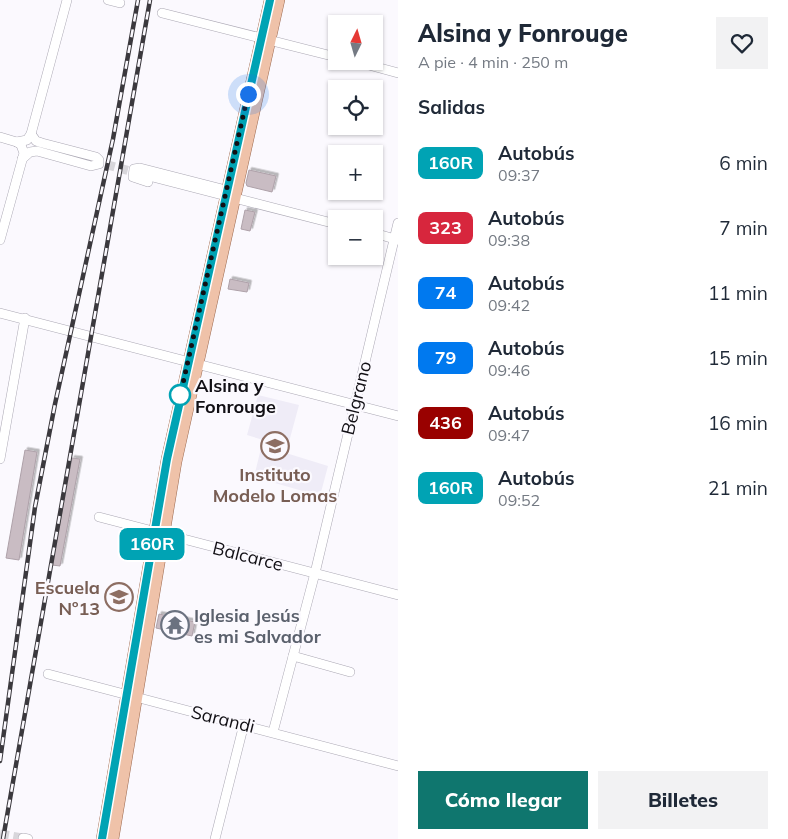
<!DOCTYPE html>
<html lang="es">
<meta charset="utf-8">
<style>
body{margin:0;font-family:Mulish,sans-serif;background:#f2f2f3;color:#1f2937;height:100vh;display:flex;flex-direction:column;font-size:19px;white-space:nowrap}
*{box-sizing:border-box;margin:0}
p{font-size:16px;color:#747a83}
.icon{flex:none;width:28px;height:28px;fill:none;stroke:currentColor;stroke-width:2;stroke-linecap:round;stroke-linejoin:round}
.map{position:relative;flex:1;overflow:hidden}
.side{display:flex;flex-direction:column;background:#fff;width:390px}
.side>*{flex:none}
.badge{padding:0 10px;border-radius:8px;font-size:18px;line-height:32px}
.needle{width:32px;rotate:5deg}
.controls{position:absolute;left:328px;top:15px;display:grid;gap:10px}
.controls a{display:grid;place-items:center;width:55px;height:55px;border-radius:0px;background:#fff;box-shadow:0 1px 4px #0004;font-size:25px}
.you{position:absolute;width:25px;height:25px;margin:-12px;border:4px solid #fff;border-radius:50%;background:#1a73e8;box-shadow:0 0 0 8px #1a73e833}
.map>.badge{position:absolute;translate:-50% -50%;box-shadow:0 0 0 2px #fff}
h2{padding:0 20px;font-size:19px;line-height:45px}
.round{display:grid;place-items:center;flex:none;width:52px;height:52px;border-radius:0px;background:#f2f2f3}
.headline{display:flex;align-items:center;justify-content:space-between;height:85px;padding:0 20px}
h1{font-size:24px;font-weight:800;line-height:38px}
.primary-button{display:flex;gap:10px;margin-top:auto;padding:10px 20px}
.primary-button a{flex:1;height:58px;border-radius:0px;background:#0f766e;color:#fff;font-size:20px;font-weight:800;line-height:58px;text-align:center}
.primary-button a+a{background:#f2f2f3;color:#1f2937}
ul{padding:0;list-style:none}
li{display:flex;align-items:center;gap:15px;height:65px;padding:0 20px}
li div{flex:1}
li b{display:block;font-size:19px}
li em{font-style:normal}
li .badge{min-width:55px;font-weight:700;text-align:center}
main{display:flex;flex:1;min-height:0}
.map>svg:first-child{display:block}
.built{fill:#efecf7}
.building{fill:#c9bcc3;stroke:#aea1a9;filter:url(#shadow)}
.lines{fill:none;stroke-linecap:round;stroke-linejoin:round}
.minor-tunnel{stroke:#d8d6db;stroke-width:9;stroke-dasharray:9 4.5;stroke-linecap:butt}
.minor-casing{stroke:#aba8b4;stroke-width:10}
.major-casing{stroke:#9b6950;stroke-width:12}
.minor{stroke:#fff;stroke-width:9}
.major{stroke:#efc2a9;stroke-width:11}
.rail-casing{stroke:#3b393e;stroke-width:4.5}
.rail{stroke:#fbf9fe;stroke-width:2.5;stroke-dasharray:8;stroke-linecap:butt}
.line-casing{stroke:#fff;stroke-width:11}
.line{stroke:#00a3b4;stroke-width:8}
.walk{stroke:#110f14;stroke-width:5;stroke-dasharray:0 9}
.stop-dot{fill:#fff;stroke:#00a3b4;stroke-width:2.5}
.labels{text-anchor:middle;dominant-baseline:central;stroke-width:4.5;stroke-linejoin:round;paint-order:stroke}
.stop-label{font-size:18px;font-weight:bold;fill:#110f14;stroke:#fbf9fe;text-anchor:start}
.street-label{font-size:18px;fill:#110f14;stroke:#fbf9fe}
.education-label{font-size:18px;font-weight:bold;fill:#785e54;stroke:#fbf9fe}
.worship-label{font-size:18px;font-weight:bold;fill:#5b616d;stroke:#fbf9fe;text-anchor:start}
</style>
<main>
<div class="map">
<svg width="398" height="839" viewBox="0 0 398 839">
<defs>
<filter id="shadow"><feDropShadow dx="2.5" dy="-2.5" stdDeviation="0" flood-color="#0004"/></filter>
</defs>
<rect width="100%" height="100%" fill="#fbf9fe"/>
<path class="built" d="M258,395l41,10 -13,48 42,13 -8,30 -66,-19 9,-37 -16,-5z"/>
<g class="building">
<path d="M249,170l27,6 -4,16 -25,-6 -1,-3z"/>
<path d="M245,210l10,2 -5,19 -9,-2z"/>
<path d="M230,279l19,4 -2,9 -19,-3z"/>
<path d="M25,450l12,2 -18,108 -13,-2z"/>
<path d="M72,458l8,1 -20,107 -8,-1z"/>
<path d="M159,614l36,8 -3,14 -36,-8z"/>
</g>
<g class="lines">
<g class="minor-tunnel">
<path d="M93,161l48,13"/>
<path d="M0,834l23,4"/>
</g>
<defs>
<g id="minor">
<path d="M108,0l12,3"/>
<path d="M162,13l174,44"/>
<path d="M354,61l44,12"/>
<path d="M0,137l20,6"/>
<path d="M17,142l10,-2 4,-6 36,-134"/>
<path d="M22,159l8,-7 7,-1 54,15 8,-2v-4l-3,-3 -54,-14 -6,-2 -5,-7"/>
<path d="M141,174l195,50"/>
<path d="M148,182l-15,-5 1,-8 6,-1 86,22"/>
<path d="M374,233l24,7"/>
<path d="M0,240l24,-87 -3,-8 -4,-3"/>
<path d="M0,313l398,103"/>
<path d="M0,459l25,-141"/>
<path d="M99,517l299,78"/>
<path d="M293,656l57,16"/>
<path d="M48,674l350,92"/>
<path d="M273,732l42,-159 83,-350"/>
<path d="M23,838l5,1"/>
<path d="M215,839l29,-115"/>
</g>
<g id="major">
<path d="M102,839l65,-380 103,-459"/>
<path d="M113,839l63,-377 103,-462"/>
</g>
</defs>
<use href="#minor" class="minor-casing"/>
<use href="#major" class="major-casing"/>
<use href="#minor" class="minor"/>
<use href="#major" class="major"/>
<defs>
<g id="rail">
<path d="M0,761l35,-254 20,-103 58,-265 25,-139"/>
<path d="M3,839l147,-839"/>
</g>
</defs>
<use href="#rail" class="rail-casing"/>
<use href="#rail" class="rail"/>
</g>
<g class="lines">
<defs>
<path id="line" d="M102,839l65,-380 103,-459"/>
</defs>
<use href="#line" class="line-casing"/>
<use href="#line" class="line"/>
<path class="walk" d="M180,395l-1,6 69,-307"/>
</g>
<defs>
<symbol id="school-ring" viewBox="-11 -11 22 22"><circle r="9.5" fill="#fbf9fe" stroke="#8d6e63" stroke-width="1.5"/><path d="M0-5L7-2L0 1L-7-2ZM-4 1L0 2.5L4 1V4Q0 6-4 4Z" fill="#8d6e63"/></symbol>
<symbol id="temple-ring" viewBox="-11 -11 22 22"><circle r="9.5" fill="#fbf9fe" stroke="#6b7280" stroke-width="1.5"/><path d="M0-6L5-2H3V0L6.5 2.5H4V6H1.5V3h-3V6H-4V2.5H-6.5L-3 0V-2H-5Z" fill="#6b7280"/></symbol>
</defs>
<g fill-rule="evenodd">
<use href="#school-ring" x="259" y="430" width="32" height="32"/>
<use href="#school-ring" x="103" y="581" width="32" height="32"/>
<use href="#temple-ring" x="159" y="609" width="32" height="32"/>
</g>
<circle class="stop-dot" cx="180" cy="395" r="10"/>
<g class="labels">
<g class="stop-label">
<text x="195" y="385">Alsina y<tspan x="195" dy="21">Fonrouge</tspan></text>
</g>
<g class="street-label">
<text transform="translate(356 398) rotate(-76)">Belgrano</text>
<text transform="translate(248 556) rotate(14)">Balcarce</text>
<text transform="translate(223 719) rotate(14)">Sarandi</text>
</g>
<g class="education-label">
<text x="275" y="474">Instituto<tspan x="275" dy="21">Modelo Lomas</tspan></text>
<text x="100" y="587" text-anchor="end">Escuela<tspan x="100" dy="21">Nº13</tspan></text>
</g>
<g class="worship-label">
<text x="194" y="615">Iglesia Jesús<tspan x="194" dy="21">es mi Salvador</tspan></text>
</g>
</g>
</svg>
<div class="controls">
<a><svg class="needle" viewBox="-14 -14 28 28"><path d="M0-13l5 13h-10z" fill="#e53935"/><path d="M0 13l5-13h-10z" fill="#747a83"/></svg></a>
<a><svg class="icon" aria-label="locate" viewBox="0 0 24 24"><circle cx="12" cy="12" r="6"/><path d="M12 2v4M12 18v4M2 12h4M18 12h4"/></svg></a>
<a>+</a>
<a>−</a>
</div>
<div class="you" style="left:248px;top:94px"></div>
<b class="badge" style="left:152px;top:544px;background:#00a3b4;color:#fff">160R</b>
</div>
<section class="side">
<div class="headline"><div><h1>Alsina y Fonrouge</h1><p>A pie · 4 min · 250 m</p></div><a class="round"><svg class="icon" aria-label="heart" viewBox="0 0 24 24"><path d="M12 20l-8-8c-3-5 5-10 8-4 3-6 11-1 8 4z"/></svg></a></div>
<h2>Salidas</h2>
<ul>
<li><span class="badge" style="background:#00a3b4;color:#fff">160R</span><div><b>Autobús</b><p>09:37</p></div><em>6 min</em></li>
<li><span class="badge" style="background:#d7263d;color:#fff">323</span><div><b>Autobús</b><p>09:38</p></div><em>7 min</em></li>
<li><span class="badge" style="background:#0079ef;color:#fff">74</span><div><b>Autobús</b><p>09:42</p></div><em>11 min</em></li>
<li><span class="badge" style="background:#0079ef;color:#fff">79</span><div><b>Autobús</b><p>09:46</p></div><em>15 min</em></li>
<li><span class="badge" style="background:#990100;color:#fff">436</span><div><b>Autobús</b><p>09:47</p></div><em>16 min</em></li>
<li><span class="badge" style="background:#00a3b4;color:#fff">160R</span><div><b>Autobús</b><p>09:52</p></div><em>21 min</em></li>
</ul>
<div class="primary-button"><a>Cómo llegar</a><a>Billetes</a></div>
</section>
</main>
